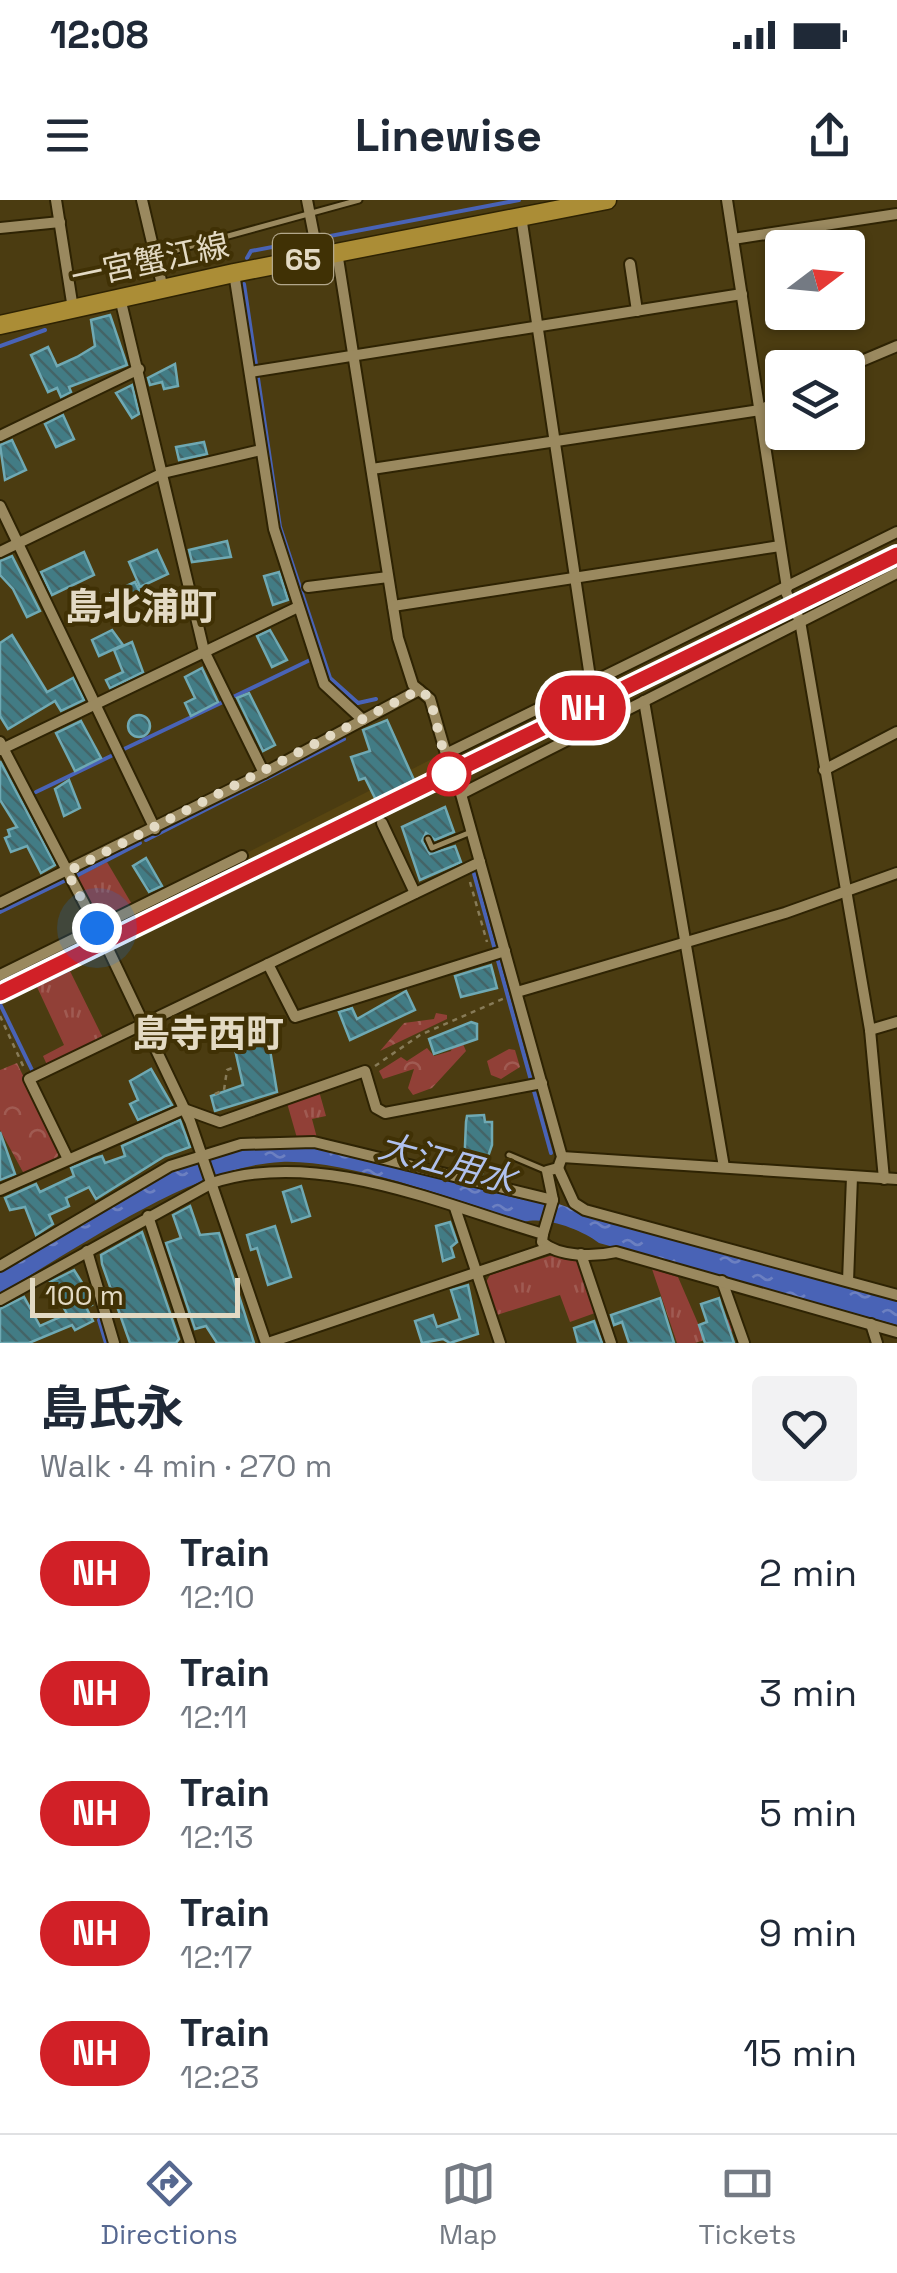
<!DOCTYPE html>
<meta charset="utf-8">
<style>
body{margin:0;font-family:"Space Grotesk","Noto Sans JP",sans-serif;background:#f2f2f3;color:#1f2937;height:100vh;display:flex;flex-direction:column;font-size:38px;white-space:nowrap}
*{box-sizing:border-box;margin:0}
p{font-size:32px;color:#747a83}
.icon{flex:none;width:55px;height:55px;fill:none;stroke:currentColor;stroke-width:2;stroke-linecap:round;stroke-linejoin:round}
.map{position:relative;height:1143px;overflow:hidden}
.details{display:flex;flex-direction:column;background:#fff;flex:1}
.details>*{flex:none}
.badge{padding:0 20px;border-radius:32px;font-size:35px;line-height:65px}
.needle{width:65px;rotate:74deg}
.controls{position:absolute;left:765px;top:30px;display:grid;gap:20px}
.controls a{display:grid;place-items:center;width:100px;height:100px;border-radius:10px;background:#fff;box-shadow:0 2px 8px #0004;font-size:50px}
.scale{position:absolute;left:30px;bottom:25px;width:210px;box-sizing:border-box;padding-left:10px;border:5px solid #e3dac4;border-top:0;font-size:28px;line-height:35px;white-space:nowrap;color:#e3dac4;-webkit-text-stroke:8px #403105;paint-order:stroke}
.you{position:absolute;width:50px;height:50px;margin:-25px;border:8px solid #fff;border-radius:50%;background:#1a73e8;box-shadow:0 0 0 15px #1a73e833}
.map>.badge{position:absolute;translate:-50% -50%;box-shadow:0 0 0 5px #fff}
.round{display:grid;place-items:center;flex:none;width:105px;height:105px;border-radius:10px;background:#f2f2f3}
.overview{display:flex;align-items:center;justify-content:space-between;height:170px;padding:0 40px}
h1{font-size:48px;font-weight:700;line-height:75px}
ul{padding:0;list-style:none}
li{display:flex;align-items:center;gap:30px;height:120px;padding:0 40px}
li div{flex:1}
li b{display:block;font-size:38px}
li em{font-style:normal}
li .badge{min-width:110px;font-weight:700;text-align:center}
.status{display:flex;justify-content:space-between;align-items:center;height:70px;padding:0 50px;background:#fff;direction:ltr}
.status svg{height:28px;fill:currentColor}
header{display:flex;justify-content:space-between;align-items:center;height:130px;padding:0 40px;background:#fff;font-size:45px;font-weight:700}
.dock{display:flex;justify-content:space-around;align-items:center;height:140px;border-top:2px solid #e0e1e3;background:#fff;font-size:28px;color:#747a83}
.dock a{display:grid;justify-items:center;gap:5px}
.dock .current{color:#566890}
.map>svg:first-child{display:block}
.built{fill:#584511}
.grass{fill:url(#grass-tufts)}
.forest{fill:url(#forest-crowns)}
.water{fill:url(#water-ripples)}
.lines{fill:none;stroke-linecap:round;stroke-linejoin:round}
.stream{stroke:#4963b6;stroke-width:4}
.building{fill:url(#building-back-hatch);stroke:#6fa9b3;stroke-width:2.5}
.lane-casing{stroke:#2e2303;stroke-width:9}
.street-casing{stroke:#2e2303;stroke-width:14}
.primary-casing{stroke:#2e2303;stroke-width:21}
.path{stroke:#877b58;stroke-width:2.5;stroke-dasharray:5 5;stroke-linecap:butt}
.lane{stroke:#9a895f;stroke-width:5}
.street{stroke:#9a895f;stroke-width:10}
.primary{stroke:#ab8d36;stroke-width:18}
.rail-casing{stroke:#a29677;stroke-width:8}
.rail{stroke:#403105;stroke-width:4;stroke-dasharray:11;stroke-linecap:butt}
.line-casing{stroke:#fff;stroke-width:22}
.line{stroke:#d12027;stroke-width:15}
.walk{stroke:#e3dac4;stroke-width:10;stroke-dasharray:0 18}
.stop-dot{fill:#fff;stroke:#d12027;stroke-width:5}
.labels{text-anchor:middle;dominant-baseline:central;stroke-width:8;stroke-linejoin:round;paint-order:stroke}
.shield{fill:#403105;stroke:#b2a78b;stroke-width:2.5}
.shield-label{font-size:30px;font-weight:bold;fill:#e3dac4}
.street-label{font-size:32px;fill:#e3dac4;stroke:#403105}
.water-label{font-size:35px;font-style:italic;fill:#b0c1ee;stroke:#403105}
.quarter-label{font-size:38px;font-weight:bold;fill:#e3dac4;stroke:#403105}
</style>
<div class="status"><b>12:08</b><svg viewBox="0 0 49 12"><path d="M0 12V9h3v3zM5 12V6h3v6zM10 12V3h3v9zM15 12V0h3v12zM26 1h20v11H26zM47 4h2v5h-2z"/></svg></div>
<header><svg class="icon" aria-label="menu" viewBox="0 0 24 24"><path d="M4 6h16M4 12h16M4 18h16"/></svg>Linewise<svg class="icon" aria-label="share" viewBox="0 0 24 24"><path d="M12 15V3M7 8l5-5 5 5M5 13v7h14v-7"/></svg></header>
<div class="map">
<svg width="897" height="1143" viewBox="0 0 897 1143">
<defs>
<pattern id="grass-tufts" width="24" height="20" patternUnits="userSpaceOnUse" patternTransform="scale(2.5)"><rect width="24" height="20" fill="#914037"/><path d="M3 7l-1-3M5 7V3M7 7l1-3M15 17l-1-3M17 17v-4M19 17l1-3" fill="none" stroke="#a05b52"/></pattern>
<pattern id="forest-crowns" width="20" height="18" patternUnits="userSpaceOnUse" patternTransform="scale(2.5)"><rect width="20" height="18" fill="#914037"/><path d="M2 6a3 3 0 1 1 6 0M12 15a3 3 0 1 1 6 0" fill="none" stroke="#a05b52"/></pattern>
<pattern id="water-ripples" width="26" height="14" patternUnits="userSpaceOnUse" patternTransform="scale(2.5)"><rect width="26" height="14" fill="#4963b6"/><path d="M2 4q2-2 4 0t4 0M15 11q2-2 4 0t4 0" fill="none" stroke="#6c80c1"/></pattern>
<pattern id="building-back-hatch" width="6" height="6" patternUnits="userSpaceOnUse" patternTransform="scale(2.5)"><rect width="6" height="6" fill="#427c85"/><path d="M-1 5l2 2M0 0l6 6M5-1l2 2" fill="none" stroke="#436467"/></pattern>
</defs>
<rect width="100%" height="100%" fill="#4b3c11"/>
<path class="built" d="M432,559l8,1 9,20 -449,221v-23z"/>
<g class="grass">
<path d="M107,662l26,44 -36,16 -23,-43z"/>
<path d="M70,771l33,67 -56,27 -4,-9 21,-11 -27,-58z"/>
<path d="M319,891l7,25 -14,3 5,19h-20l-10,-35z"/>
<path d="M556,1054l21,5 18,54 -25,9 -10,-27 -63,20 -11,-33 4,-7z"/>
<path d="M652,1069l26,8 22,51 29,-9 4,12 -38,12h-18z"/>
</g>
<g class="forest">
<path d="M436,813l11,2v4l-67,32 24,-28 30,-4z"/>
<path d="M453,844h10l3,7 -34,37 -19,7 -5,-7 6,-19 -31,10 -4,-8 22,-14 6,4 20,-13 7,8 17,-5z"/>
<path d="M509,849l6,1 5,17 -19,12 -10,-4 -4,-14z"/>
<path d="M17,863l42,88 -2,8 -33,15 -24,-44v-60z"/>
</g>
<path class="water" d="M310,945l210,54 36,4 58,21 283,77v24l-298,-82c-17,-13 -53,-27 -75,-21 -65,-21 -177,-63 -243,-60 -89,4 -203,87 -281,131v-24l190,-107 52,-15z"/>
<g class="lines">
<g class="stream">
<path d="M247,58l4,-7 268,-51"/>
<path d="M244,84l36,243 50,151 28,25 18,-4"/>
<path d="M0,146l45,-16"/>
<path d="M233,497l77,-37"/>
<path d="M122,550l101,-48"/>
<path d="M36,592l75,-36"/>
<path d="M146,640l198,-101"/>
<path d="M473,670l78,283"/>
<path d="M74,677l66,-34"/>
<path d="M0,712l64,-31"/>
<path d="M0,802l70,-33"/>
<path d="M0,804l32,66"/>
<path d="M99,1120l7,23"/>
</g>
</g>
<g class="building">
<path d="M110,115l17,50 -58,22 2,5 -10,5 -4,-9 -9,4 -17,-37 17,-8 9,19 20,-9 18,-11 -4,-26z"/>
<path d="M175,164l3,22 -14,3 -2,-7 -12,3 -2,-7z"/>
<path d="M132,185l7,29 -7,4 -16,-25z"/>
<path d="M63,215l11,24 -18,8 -11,-23z"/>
<path d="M12,240l14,30 -21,10 -5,-35z"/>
<path d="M204,242l3,12 -28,6 -3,-13z"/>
<path d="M227,341l4,16 -39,5 -3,-12z"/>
<path d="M157,350l11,24 -28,13 -11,-25z"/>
<path d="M84,352l10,23 -42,20 -11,-23z"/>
<path d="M12,356l28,55 -13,6 -14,-28 -13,-14v-14z"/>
<path d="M279,372l9,28 -15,5 -9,-29z"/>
<path d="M135,382l6,12 -24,11 -6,-12z"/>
<path d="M112,430l11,15 -24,11 -7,-16z"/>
<path d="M270,430l17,30 -15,7 -15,-31z"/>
<path d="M12,435l35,57 26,-14 11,22 -23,11 -6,-10 -47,28 -8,-13v-73z"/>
<path d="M132,442l11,30 -33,16 -4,-8 17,-8 -9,-22z"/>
<path d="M202,468l16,34 -27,14 -6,-13 10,-5 -10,-21z"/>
<path d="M249,493l26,52 -12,6 -26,-53z"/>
<circle cx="139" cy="526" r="11"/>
<path d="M387,520l27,60 -38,20 -11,-22 -6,2 -8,-23 19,-6 -7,-21z"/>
<path d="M81,521l20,37 -26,13 -19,-38z"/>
<path d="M0,561l55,104 -14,8 -14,-27 -16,6 -6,-14 5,-2 -2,-6 9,-3 -17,-27z"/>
<path d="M69,580l11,28 -16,8 -9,-27z"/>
<path d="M445,607l9,25 -19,8 -9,-7 -4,8 8,13 25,-8 6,16 -41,18 -18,-53z"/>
<path d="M146,658l16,28 -13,6 -16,-26z"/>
<path d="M491,765l6,23 -36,9 -6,-21z"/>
<path d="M406,791l9,19 -65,30 -11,-28 13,-4 5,11z"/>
<path d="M471,822l6,2v15l-43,15 -5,-15z"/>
<path d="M250,826h16l11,66 -62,19 -4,-15 32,-11 -12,-53z"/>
<path d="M151,869l21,36 -34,15 -8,-16 8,-4 -8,-19z"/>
<path d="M484,915l1,7h7v23l-10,29 -18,-5 2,-47 1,-6z"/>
<path d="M180,920l10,27 -25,9 -69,43 -7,-12 -23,11 3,8 -20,9 4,9 -17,11 -11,-28 -15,3 -5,-12 31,-14 4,8 34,-16 -3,-8 24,-10 7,-2 3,7 20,-7 -3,-10z"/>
<path d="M0,932l15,42 -15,6z"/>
<path d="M301,986l9,30 -18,6 -9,-30z"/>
<path d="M190,1006l10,29 19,-2 35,110h-37l-11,-17 -11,3 -29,-86 15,-5 -8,-23z"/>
<path d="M450,1022l7,20 -6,5 3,10 -11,4 -7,-35z"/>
<path d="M275,1026l16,51 -23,8 -11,-37 -6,2 -4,-15z"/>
<path d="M142,1032l37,107 -3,4h-46l-28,-79 -1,-9z"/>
<path d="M74,1070l14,22 4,13 -6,2 7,14 -18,9 -3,-5 -43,18h-29v-34l24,-12 16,29 27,-12 -17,-32z"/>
<path d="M468,1085l10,49 -28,9 -7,-4 -21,4 -7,-22 18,-6 4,12 23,-8 -9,-29z"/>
<path d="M660,1098l14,45h-45l-7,-21 -8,3 -3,-10z"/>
<path d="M719,1098l2,7 13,38h-29l-6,-18 8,-3 -6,-18z"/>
<path d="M594,1121l8,22h-24l-4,-15z"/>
</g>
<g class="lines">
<defs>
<g id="lane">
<path d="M166,53l193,-53"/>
<path d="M428,639l4,9 39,-16"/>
<path d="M509,955l38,16"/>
</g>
<g id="street">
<path d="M56,0l17,109"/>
<path d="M142,0l21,89"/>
<path d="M307,0l11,56"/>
<path d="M727,0l60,388"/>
<path d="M521,16l70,468"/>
<path d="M0,28l60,-6"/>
<path d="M733,39l164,-25"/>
<path d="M337,52l61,386 15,47 17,14 16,55 451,-222"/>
<path d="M630,64l7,47"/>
<path d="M234,73l40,256 50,155 39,36"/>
<path d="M120,98l84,353 60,122"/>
<path d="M845,168l52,-22"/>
<path d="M250,172l492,-78"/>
<path d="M0,236l139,-67"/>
<path d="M372,269l388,-59 22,-11"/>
<path d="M0,306l155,323"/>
<path d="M0,352l163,-79 98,-23"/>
<path d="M308,387l80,-10"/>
<path d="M785,390l15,31 70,409 14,149"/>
<path d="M393,406l387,-60"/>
<path d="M644,501l80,466"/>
<path d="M0,542l97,186"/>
<path d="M0,550l298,-143"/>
<path d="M824,570l73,-38"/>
<path d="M382,623l33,70"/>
<path d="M0,703l264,-130 155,-83"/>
<path d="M108,749l82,172 76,222"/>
<path d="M268,764l27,53 210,-66"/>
<path d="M0,775l242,-119"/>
<path d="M517,792l268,-79 112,-40"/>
<path d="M870,830l27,-8"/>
<path d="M67,957l-38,-78 451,-217"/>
<path d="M562,957l335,22"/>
<path d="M558,968l16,35 11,7 312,85"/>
<path d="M0,990l184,-81 36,13 145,-51 11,37 9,5 157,-30"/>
<path d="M455,1008l45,135"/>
<path d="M148,1016l42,127"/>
<path d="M543,1034l10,-34 -6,-29 11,-3 4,-11 -101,-363 436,-221"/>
<path d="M87,1051l27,92"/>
<path d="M581,1054l30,89"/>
<path d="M0,1066l170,-100 71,-22 73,-2 239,58"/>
<path d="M722,1081l22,62"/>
<path d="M848,1081l4,-104"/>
<path d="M0,1100l212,-117c105,-35 229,21 331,51l-1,8c17,15 52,15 74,10l281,80"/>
<path d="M871,1124l6,19"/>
<path d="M268,1143l281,-95"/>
</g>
<path id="primary" d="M0,125l234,-52 373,-73"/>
</defs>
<use href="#lane" class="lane-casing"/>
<use href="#street" class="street-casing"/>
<use href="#primary" class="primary-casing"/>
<g class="path">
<path d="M445,565l8,21"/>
<path d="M470,682l17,60"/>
<path d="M0,816l25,54"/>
<path d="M375,866l45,-31 85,-37"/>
<path d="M215,894l9,-4 3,-20 8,-3"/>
</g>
<use href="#lane" class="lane"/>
<use href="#street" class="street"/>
<use href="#primary" class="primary"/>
<defs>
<path id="rail" d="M0,793l897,-438"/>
</defs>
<use href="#rail" class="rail-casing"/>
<use href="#rail" class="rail"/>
</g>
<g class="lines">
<defs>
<path id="line" d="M0,793l897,-438"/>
</defs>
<use href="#line" class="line-casing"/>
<use href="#line" class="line"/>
<path class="walk" d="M97,728l-30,-56 352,-182 11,8 19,76"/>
</g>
<circle class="stop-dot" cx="449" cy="574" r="20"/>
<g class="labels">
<rect class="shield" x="273" y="34" width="60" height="50" rx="8"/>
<g class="shield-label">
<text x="303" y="59">65</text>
</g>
<g class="street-label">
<text transform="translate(150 61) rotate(-12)">一宮蟹江線</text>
</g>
<g class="water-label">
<text transform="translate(447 963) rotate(15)">大江用水</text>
</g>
<g class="quarter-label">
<text x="141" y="407">島北浦町</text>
<text x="208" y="834">島寺西町</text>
</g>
</g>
</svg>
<div class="controls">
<a><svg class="needle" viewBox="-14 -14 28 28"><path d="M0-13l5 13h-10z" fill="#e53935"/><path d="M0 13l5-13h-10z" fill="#747a83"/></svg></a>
<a><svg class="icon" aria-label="layers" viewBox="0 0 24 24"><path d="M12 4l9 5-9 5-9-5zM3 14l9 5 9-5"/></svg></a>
</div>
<div class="scale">100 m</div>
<div class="you" style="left:97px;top:728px"></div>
<b class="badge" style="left:583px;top:508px;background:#d12027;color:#fff">NH</b>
</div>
<section class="details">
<div class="overview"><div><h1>島氏永</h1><p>Walk · 4 min · 270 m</p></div><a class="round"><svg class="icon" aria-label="heart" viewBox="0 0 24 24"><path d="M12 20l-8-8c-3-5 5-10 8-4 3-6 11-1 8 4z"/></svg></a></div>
<ul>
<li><span class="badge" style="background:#d12027;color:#fff">NH</span><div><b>Train</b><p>12:10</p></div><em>2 min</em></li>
<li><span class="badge" style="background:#d12027;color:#fff">NH</span><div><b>Train</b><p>12:11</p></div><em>3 min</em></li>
<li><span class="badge" style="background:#d12027;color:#fff">NH</span><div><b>Train</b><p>12:13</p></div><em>5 min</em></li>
<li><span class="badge" style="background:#d12027;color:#fff">NH</span><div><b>Train</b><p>12:17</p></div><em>9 min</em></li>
<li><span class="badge" style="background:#d12027;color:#fff">NH</span><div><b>Train</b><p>12:23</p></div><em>15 min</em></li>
</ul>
</section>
<nav class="dock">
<a class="current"><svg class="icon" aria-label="directions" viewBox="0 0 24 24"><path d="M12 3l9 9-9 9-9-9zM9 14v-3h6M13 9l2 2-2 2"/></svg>Directions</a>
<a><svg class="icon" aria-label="map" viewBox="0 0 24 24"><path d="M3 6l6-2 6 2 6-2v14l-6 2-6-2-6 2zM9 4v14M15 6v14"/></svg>Map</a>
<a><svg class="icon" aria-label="tickets" viewBox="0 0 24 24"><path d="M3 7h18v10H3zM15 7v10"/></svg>Tickets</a>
</nav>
